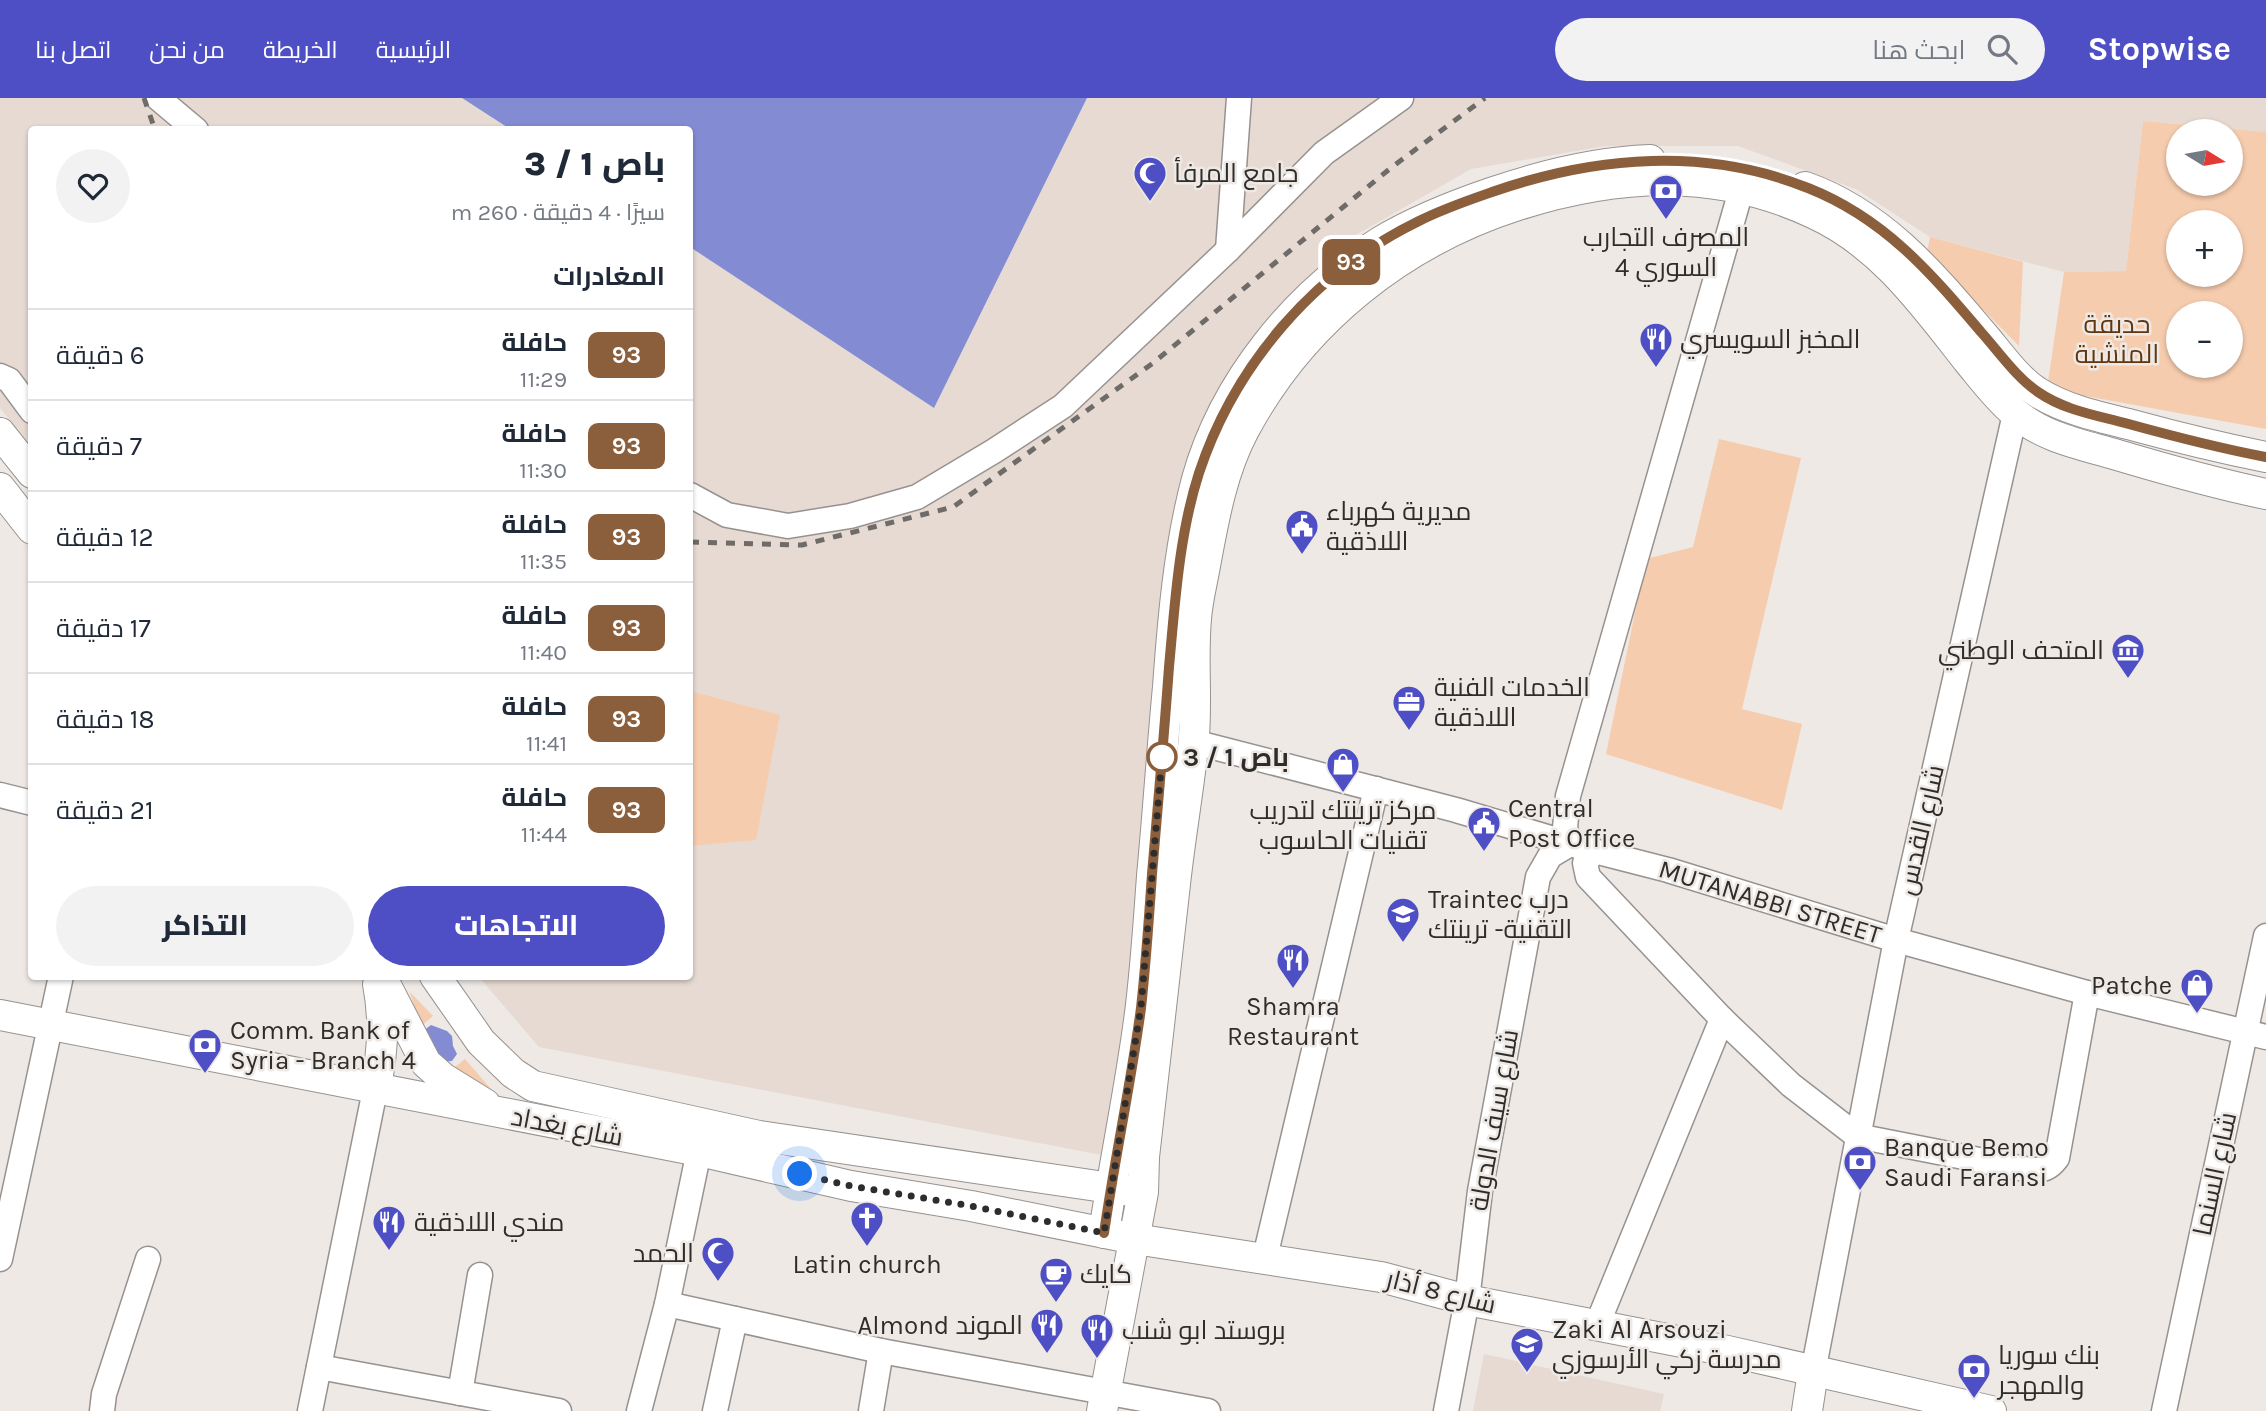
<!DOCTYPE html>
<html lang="ar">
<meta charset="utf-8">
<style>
body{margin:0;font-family:Karla,Cairo,sans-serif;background:#f2f2f3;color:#1f2937;direction:rtl;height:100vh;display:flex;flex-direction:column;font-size:26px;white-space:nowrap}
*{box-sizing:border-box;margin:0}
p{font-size:23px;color:#747a83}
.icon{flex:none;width:38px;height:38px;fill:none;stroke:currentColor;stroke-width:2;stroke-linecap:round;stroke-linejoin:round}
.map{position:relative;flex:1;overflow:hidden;direction:ltr}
.details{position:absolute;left:28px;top:28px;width:665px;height:854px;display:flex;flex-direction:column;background:#fff;border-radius:7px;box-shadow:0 2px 5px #0004;direction:rtl}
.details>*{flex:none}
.badge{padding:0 14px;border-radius:10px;font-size:24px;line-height:46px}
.needle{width:46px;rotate:101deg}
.tools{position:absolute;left:2166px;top:21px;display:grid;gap:14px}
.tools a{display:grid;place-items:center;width:77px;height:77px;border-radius:50%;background:#fff;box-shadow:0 2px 5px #0004;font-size:35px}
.you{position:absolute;width:35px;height:35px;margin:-18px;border:5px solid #fff;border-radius:50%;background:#1a73e8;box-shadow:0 0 0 10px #1a73e833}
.map>.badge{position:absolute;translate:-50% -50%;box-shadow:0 0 0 4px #fff}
h2{padding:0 28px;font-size:26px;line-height:63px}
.round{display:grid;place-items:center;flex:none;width:74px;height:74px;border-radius:37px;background:#f2f2f3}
.head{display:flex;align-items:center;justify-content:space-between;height:119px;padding:0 28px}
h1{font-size:33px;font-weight:800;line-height:52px}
.action{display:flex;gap:14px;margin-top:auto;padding:14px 28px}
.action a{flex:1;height:80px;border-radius:42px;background:#4e4fc5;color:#fff;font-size:28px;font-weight:800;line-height:80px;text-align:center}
.action a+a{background:#f2f2f3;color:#1f2937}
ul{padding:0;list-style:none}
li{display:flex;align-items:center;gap:21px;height:91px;padding:0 28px;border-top:2px solid #e0e1e3}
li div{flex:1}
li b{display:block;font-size:26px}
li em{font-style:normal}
li .badge{min-width:77px;font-weight:700;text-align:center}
header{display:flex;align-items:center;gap:42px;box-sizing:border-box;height:98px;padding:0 35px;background:#4e4fc5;color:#fff}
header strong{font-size:33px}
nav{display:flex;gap:38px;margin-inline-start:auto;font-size:24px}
.search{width:490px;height:63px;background:#f2f2f3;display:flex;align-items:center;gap:18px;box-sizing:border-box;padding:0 24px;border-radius:38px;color:#747a83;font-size:26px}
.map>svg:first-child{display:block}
.built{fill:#e6dad2}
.green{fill:#f6ccae;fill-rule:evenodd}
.water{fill:#838cd3}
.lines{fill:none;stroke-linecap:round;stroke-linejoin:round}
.minor-casing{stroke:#97928f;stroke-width:27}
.major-casing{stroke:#97928f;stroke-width:32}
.minor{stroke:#fff;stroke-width:24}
.major{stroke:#fff;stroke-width:30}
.rail{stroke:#6e6b68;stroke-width:5;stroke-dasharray:9 9;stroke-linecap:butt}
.line-casing{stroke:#fff;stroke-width:16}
.line{stroke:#8b5e3c;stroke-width:10}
.walk{stroke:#2f2d2b;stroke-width:7;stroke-dasharray:0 12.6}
.stop-dot{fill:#fff;stroke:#8b5e3c;stroke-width:3.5}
.labels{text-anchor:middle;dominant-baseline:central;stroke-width:5;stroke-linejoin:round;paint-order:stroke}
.poi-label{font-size:26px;fill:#2f2d2b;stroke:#eee9e5;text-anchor:start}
.park-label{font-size:26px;fill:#61350e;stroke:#eee9e5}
.stop-label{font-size:26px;font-weight:bold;fill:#2f2d2b;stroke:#eee9e5;text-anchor:start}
.street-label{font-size:26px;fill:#2f2d2b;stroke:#eee9e5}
</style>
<header>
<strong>Stopwise</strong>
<div class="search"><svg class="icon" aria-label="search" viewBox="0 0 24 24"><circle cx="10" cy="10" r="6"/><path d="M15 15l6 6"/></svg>ابحث هنا</div>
<nav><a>الرئيسية</a><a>الخريطة</a><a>من نحن</a><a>اتصل بنا</a></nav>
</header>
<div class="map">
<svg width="2266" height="1313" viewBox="0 0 2266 1313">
<rect width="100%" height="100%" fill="#eee9e5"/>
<g class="built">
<path d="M0,0h462l48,31 -478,1 -1,315 -31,-37z"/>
<path d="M1087,0h1179v34l-123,-11 -17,150 -62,1 -134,-35 -74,-48 -118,-43h-133l-134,23 -129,74 -75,86 -89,338 -2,148 -64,342 -573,-110 -60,-70 211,-1v-729l244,161z"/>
<path d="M1484,1256l180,40 -4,17h-187z"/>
</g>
<g class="green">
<path d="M2143,23l123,11v297l-219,-40 17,-117 62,-1zM2179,33h52v53h-52zM2179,124h52v53h-52zM2179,215h52v53h-52z"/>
<path d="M1930,139l93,25 -4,84 -92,-93z"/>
<path d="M1719,341l82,19 -59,251 60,15 -20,86 -176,-56 40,-195 47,-12z"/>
<path d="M690,593l90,24 -24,125 -66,6z"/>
<path d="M410,894l23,24 -13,11z"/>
<path d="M465,961l25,29 -47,-18 12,-3z"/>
</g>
<g class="water">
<path d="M462,0h625l-153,310 -244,-161v-117l-180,-1z"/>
<path d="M431,927l16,6 5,5 1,10 4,8 -5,7 -9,1 -20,-31z"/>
</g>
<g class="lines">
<defs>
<g id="minor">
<path d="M158,0l38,32"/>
<path d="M1228,152l11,-152"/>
<path d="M0,278l9,4 23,31"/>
<path d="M690,397l37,20 61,11 62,-10 67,-19 77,-46 69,-45 165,-156 96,-97 77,-55"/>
<path d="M1194,644l262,68 138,41 74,19 228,70 191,53 179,44"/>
<path d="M0,697l32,8"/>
<path d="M1594,753l-9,12 3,14 134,142 69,66 66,51 173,34c13,0 19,-1 27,-12l30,-165"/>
<path d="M1265,1159l111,-468"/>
<path d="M0,1161l61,-283"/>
<path d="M667,1206l214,47 327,60"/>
<path d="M1597,1227l125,-306"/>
<path d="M319,1269l240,44"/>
<path d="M1813,1274l83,-432 119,-526"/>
<path d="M460,1295l20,-118"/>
<path d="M102,1313l2,-17 44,-135"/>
<path d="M310,1313l65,-321"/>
<path d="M639,1313l28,-107 32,-153"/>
<path d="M715,1313l20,-92"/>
<path d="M871,1313l10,-60"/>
<path d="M1446,1313l21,-111 13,-109 58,-314 12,-21 20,-12 -5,-16 3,-32 174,-609"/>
<path d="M2164,1313l102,-475"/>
</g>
<g id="major">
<path d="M1805,89c74,26 125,85 174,143 18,20 35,47 58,62 29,18 62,25 95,33 44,12 89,23 134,32"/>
<path d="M0,335l32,40"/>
<path d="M0,390l32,41"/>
<path d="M381,878l45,87 17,15 42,26"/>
<path d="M435,878l46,66 32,31 20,13 226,50 372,55"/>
<path d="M0,917l699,136 152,35 120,20 164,33 246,38 86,23 256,50 268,61"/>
<path d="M375,992c8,-36 10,-70 3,-106"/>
<path d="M1104,1135c11,-76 28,-152 37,-228 5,-43 8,-86 11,-129 6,-63 10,-126 16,-189 5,-70 11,-140 29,-208 27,-96 98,-184 183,-237 35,-21 73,-36 111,-49 52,-18 104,-31 159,-33"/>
<path d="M1102,1313l41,-219 1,-35c10,-91 20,-182 31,-273 5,-46 13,-91 18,-137 5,-42 -1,-85 3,-128 1,-16 5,-32 8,-48 9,-48 17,-98 40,-141 58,-109 158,-188 274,-225 101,-32 200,-37 297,9 67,31 109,91 154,148 14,17 29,37 46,51 28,24 64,31 99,41 50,15 100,29 152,40"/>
<path d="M1807,1313l6,-39"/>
</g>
</defs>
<use href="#minor" class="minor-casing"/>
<use href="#major" class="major-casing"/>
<use href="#minor" class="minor"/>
<use href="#major" class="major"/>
<g class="rail">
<path d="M144,0l11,32"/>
<path d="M690,444l112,3 151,-38 200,-144 239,-196 93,-69"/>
</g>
</g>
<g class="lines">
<defs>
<path id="line" d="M1104,1135c11,-76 27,-150 37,-225 5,-45 8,-90 11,-134 6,-69 12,-138 17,-207 6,-64 10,-132 30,-194 36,-109 116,-201 218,-251 25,-13 52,-22 78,-31 102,-35 211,-44 313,-3 76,30 122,84 173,144 18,20 35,45 57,60 26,18 57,23 87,31 47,13 93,25 141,34"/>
</defs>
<use href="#line" class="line-casing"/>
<use href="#line" class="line"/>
<path class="walk" d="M800,1076l51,12 120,20 133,27 37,-226 21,-250"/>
</g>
<defs>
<symbol id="mosque-pin" viewBox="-11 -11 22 30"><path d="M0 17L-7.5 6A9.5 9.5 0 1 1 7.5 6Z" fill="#4e4fc5" stroke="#eee9e5"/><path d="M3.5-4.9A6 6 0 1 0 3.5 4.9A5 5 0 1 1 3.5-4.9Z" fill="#fff"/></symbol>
<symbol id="bank-pin" viewBox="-11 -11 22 30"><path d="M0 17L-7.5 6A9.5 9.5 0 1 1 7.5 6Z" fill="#4e4fc5" stroke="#eee9e5"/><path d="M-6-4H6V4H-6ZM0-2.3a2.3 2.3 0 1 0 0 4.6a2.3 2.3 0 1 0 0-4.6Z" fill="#fff"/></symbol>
<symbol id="restaurant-pin" viewBox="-11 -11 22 30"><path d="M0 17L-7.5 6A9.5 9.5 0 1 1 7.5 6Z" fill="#4e4fc5" stroke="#eee9e5"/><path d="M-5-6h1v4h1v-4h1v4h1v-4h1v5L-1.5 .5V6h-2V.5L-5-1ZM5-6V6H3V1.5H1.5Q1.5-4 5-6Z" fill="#fff"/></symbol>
<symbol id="civic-pin" viewBox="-11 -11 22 30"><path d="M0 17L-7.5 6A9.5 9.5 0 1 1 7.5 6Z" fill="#4e4fc5" stroke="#eee9e5"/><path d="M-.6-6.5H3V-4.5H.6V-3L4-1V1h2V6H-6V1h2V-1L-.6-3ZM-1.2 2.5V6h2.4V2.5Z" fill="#fff"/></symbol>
<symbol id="museum-pin" viewBox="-11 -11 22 30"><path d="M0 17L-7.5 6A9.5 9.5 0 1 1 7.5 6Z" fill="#4e4fc5" stroke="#eee9e5"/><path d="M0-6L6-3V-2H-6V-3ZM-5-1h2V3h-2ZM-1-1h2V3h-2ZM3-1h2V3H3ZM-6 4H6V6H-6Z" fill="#fff"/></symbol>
<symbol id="office-pin" viewBox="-11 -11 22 30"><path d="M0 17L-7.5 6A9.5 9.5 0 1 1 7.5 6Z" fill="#4e4fc5" stroke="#eee9e5"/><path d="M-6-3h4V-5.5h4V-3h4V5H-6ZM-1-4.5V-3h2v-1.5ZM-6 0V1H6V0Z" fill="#fff"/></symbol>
<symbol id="shop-pin" viewBox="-11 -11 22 30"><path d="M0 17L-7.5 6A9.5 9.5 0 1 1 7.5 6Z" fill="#4e4fc5" stroke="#eee9e5"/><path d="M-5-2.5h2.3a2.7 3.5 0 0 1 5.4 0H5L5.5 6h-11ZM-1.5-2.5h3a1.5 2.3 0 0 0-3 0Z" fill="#fff"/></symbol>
<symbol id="school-pin" viewBox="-11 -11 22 30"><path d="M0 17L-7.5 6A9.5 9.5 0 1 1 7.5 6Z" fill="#4e4fc5" stroke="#eee9e5"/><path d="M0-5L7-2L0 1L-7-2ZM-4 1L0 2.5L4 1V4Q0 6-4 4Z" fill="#fff"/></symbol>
<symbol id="church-pin" viewBox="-11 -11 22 30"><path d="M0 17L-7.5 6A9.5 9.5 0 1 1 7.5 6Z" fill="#4e4fc5" stroke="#eee9e5"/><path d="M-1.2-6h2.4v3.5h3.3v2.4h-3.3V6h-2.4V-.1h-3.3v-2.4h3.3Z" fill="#fff"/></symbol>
<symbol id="cafe-pin" viewBox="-11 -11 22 30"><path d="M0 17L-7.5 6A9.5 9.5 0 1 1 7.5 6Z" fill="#4e4fc5" stroke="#eee9e5"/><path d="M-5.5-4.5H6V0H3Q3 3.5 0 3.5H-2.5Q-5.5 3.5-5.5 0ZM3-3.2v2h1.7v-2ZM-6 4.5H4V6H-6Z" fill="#fff"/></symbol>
</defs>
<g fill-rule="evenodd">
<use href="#mosque-pin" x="1131" y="56" width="38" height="52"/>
<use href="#bank-pin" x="1647" y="74" width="38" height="52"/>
<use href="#restaurant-pin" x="1637" y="222" width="38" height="52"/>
<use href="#civic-pin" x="1283" y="409" width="38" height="52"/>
<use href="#museum-pin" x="2109" y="533" width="38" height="52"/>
<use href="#office-pin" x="1390" y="585" width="38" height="52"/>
<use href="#shop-pin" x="1324" y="647" width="38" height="52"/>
<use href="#civic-pin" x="1465" y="706" width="38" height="52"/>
<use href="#school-pin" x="1384" y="797" width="38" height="52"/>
<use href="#restaurant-pin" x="1274" y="843" width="38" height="52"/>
<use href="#shop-pin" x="2178" y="868" width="38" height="52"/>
<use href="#bank-pin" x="186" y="928" width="38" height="52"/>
<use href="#bank-pin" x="1841" y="1045" width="38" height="52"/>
<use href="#church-pin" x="848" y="1101" width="38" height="52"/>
<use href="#restaurant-pin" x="370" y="1105" width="38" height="52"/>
<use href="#mosque-pin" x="699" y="1136" width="38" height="52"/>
<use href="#cafe-pin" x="1037" y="1157" width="38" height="52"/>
<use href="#restaurant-pin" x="1028" y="1208" width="38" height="52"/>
<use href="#restaurant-pin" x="1078" y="1213" width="38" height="52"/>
<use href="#school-pin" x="1508" y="1227" width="38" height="52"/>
<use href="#bank-pin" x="1955" y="1253" width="38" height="52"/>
</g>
<circle class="stop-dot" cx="1162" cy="659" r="14"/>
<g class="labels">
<g class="poi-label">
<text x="1174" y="75">جامع المرفأ</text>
<text x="1666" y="139" text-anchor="middle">المصرف التجارب<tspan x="1666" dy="30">السوري 4</tspan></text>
<text x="1680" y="241">المخبز السويسري</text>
<text x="1326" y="413">مديرية كهرباء<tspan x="1326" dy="30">اللاذقية</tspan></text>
<text x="2104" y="552" text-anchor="end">المتحف الوطني</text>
<text x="1434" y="589">الخدمات الفنية<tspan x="1434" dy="30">اللاذقية</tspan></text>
<text x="1508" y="710">Central<tspan x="1508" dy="30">Post Office</tspan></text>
<text x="1343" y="712" text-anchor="middle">مركز ترينتك لتدريب<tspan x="1343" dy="30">تقنيات الحاسوب</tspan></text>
<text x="1428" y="801">Traintec درب<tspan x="1428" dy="30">التقنية- ترينتك</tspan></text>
<text x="2172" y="887" text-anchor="end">Patche</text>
<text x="1293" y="908" text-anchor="middle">Shamra<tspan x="1293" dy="30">Restaurant</tspan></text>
<text x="230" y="932">Comm. Bank of<tspan x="230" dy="30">Syria - Branch 4</tspan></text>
<text x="1884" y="1049">Banque Bemo<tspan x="1884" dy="30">Saudi Faransi</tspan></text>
<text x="414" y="1124">مندي اللاذقية</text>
<text x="694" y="1155" text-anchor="end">الحمد</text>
<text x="867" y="1166" text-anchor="middle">Latin church</text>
<text x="1080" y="1176">كايك</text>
<text x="1023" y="1227" text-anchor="end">Almond الموند</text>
<text x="1552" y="1231">Zaki Al Arsouzi<tspan x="1552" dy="30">مدرسة زكي الأرسوزي</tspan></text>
<text x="1122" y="1232">بروستد ابو شنب</text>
<text x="1998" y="1257">بنك سوريا<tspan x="1998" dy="30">والمهجر</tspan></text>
</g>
<g class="park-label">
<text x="2117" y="226">حديقة<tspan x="2117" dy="30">المنشية</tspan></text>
</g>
<g class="stop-label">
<text x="1183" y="659">باص 1 / 3</text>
</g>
<g class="street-label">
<text transform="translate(1921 732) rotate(-77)">شارع القدس</text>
<text transform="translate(1770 804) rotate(17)">MUTANABBI STREET</text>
<text transform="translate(1494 1022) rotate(-80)">شارع سيف الدولة</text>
<text transform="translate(567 1029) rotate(11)">شارع بغداد</text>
<text transform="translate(2215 1076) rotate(-78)">شارع السنما</text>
<text transform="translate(1441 1194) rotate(14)">شارع 8 أذار</text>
</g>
</g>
</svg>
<div class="tools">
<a><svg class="needle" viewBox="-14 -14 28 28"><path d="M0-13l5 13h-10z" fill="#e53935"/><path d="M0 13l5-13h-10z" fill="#747a83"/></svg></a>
<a>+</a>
<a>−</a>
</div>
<div class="you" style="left:800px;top:1076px"></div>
<b class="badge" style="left:1351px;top:164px;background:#8b5e3c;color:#fff">93</b>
<section class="details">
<div class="head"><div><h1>باص 1 / 3</h1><p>سيرًا · 4 دقيقة · 260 m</p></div><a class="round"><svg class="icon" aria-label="heart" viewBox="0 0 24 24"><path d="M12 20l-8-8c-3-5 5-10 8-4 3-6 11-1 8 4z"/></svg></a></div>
<h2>المغادرات</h2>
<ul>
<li><span class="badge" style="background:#8b5e3c;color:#fff">93</span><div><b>حافلة</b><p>11:29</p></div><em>6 دقيقة</em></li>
<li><span class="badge" style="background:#8b5e3c;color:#fff">93</span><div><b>حافلة</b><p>11:30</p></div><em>7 دقيقة</em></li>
<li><span class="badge" style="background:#8b5e3c;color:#fff">93</span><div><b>حافلة</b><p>11:35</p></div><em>12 دقيقة</em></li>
<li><span class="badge" style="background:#8b5e3c;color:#fff">93</span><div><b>حافلة</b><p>11:40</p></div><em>17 دقيقة</em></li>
<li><span class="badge" style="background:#8b5e3c;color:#fff">93</span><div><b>حافلة</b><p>11:41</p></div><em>18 دقيقة</em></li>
<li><span class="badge" style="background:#8b5e3c;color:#fff">93</span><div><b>حافلة</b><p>11:44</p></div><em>21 دقيقة</em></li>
</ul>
<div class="action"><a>الاتجاهات</a><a>التذاكر</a></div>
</section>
</div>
